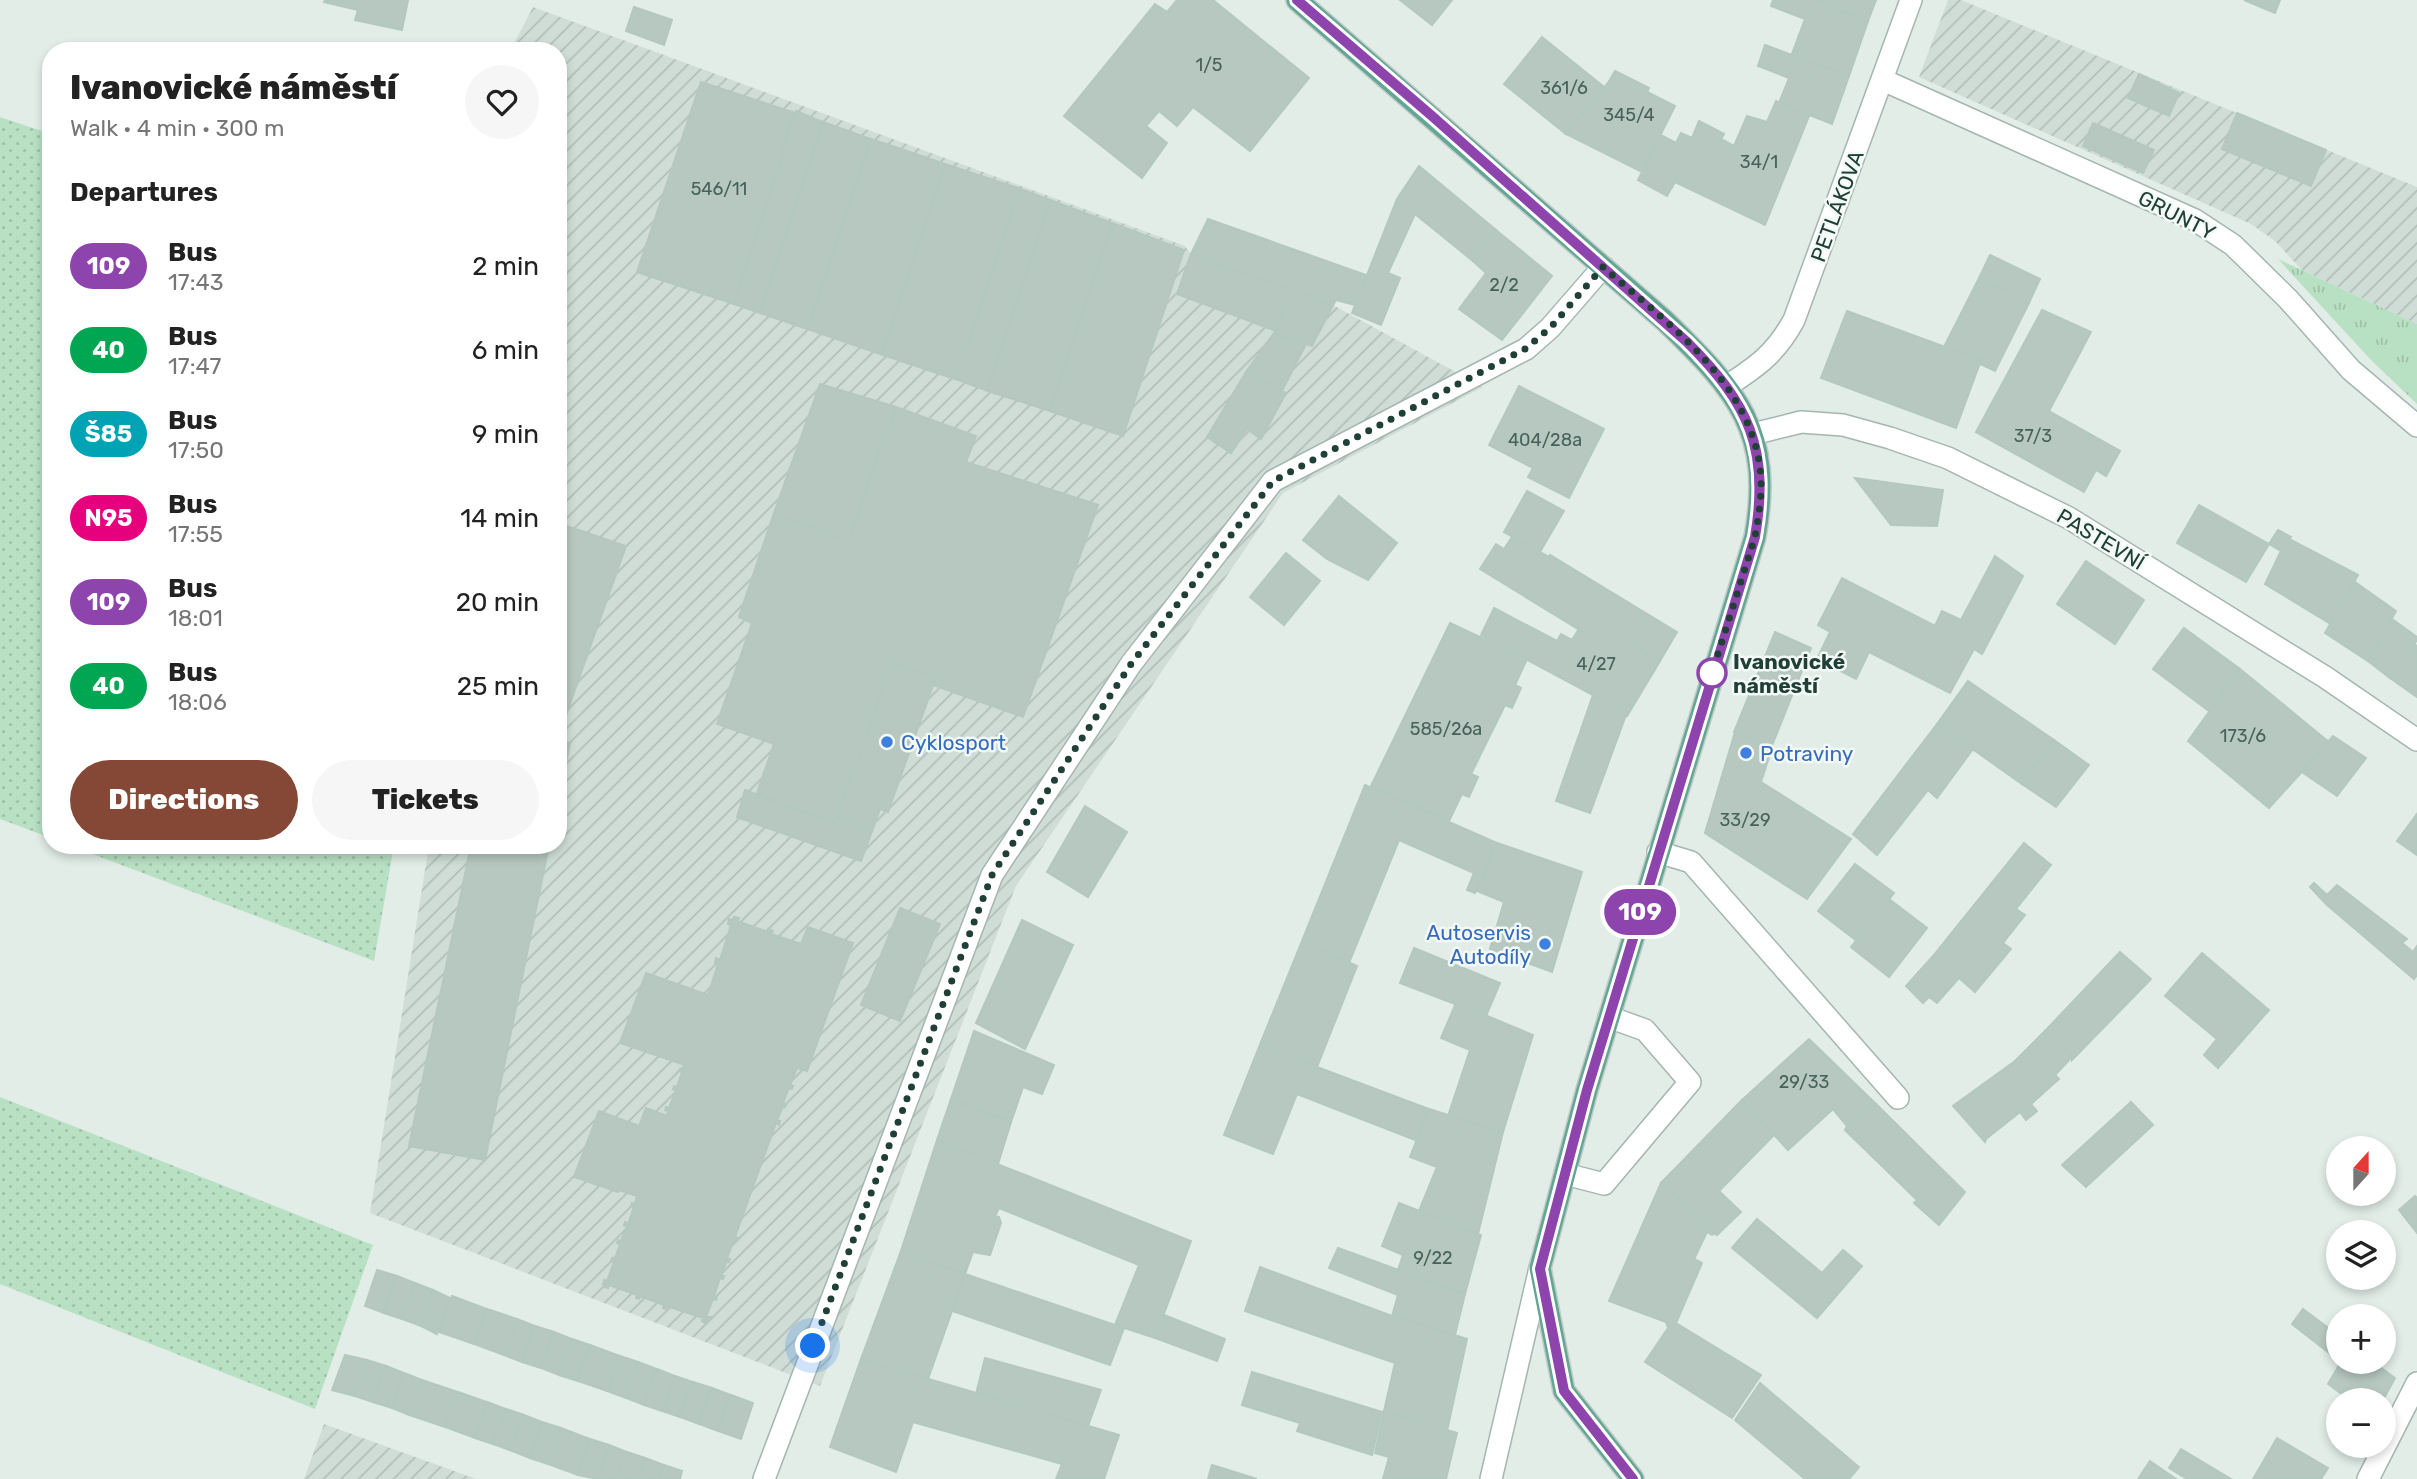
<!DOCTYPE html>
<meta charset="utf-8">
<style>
body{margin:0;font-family:Rubik,sans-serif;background:#f6f6f6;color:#222;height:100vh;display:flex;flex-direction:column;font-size:26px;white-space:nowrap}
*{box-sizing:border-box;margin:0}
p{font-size:23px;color:#767676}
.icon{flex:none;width:38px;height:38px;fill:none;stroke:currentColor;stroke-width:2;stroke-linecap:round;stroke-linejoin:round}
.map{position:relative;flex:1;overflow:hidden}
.details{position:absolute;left:42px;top:42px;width:525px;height:812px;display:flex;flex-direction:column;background:#fff;border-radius:28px;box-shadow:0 4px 10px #0003}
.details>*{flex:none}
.badge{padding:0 14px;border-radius:23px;font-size:24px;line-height:46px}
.needle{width:46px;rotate:21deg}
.buttons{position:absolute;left:2326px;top:1136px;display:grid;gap:14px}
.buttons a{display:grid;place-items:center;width:70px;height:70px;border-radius:50%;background:#fff;box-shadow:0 4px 10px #0003;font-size:35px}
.you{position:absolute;width:35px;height:35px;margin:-18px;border:5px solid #fff;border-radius:50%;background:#1a73e8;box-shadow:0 0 0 10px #1a73e833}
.map>.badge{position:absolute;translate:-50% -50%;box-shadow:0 0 0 4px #fff}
h2{padding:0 28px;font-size:26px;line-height:63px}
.round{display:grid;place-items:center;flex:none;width:74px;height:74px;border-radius:37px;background:#f6f6f6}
.headline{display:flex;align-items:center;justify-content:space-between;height:119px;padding:0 28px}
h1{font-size:33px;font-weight:800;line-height:52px}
.action{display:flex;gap:14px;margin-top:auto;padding:14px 28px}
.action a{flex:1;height:80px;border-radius:42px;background:#854836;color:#fff;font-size:28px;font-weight:800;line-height:80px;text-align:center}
.action a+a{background:#f6f6f6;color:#222}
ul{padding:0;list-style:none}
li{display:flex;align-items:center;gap:21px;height:84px;padding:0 28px}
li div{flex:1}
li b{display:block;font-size:26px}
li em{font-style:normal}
li .badge{min-width:77px;font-weight:700;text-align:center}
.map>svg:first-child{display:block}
.industrial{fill:url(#industrial-furrows)}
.grass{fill:url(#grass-tufts)}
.garden{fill:url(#garden-dots)}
.building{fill:#b7c8c1;stroke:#b3c8bf;stroke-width:2}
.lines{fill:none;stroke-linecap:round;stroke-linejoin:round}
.minor-casing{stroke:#a4b6af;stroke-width:24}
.major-casing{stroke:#c1cac7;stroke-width:24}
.minor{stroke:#fff;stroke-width:21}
.major{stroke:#62a794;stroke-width:21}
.line-casing{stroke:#fff;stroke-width:16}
.line{stroke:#8e44ad;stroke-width:10}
.walk{stroke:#204037;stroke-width:7;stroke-dasharray:0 12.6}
.stop-dot{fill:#fff;stroke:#8e44ad;stroke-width:3.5}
.shop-dot{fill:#3f7fe0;stroke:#f3f9f6;stroke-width:2.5}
.labels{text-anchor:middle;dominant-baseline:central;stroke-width:5;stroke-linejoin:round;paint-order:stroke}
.number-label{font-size:18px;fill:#46625a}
.street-label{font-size:21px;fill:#204037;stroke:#f3f9f6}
.stop-label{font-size:21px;font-weight:bold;fill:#204037;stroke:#f3f9f6;text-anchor:start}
.shop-label{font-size:21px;fill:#366cbe;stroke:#f3f9f6;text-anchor:start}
</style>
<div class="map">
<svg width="2417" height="1479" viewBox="0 0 2417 1479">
<defs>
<pattern id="industrial-furrows" width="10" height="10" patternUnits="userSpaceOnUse" patternTransform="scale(1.75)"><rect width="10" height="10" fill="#d0ddd7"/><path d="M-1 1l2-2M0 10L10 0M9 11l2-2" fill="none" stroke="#b2bfb9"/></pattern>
<pattern id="grass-tufts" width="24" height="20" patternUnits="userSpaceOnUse" patternTransform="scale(1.75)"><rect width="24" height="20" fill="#b8e0c3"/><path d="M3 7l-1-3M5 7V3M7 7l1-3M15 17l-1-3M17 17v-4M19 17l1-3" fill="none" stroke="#9ec1a8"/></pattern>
<pattern id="garden-dots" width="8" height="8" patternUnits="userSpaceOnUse" patternTransform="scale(1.75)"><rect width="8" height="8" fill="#b8e0c3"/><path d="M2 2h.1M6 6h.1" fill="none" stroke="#9ec1a8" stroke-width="1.8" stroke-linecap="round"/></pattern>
</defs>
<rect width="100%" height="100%" fill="#e2ede8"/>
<g class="industrial">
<path d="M1948,0h13l456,187v137l-115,-54 -27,-29 -24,-17 -332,-147z"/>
<path d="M533,7l652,239 6,8 142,51 150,82 -200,106 -267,393 -196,500 -450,-173 59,-368h129v-794h-48z"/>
<path d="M324,1424l152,55h-172z"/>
</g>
<path class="grass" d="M2278,259l139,65v80l-46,-44z"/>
<g class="garden">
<path d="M0,117l51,17v704l-51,-19z"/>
<path d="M69,845h325l-20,116z"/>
<path d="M0,1097l373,148 -58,164 -315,-125z"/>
</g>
<g class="building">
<path d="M325,0h83l-6,30 -47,-10 3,-10 -34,-8z"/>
<path d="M1177,0h36l96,78 -59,73 -57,-44 -16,19 -18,-15 -13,15 21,17 -25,35 -78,-62 91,-112 12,8z"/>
<path d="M1400,0h52l-20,25z"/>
<path d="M1773,0h43l52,21 -19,55 -57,-22 13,-35 -34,-13z"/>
<path d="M1816,0h60l-8,21z"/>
<path d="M2244,0h36l-5,13z"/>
<path d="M634,7l38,13 -8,25 -38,-14z"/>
<path d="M1542,37l62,50 -38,47 -62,-50z"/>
<path d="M1765,45l84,31 -17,48 -53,-21 10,-25 -31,-12z"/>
<path d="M1615,71l34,17 -2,4 28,14 -33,66 -76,-38 42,-51z"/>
<path d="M2139,74l40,19 -10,23 -41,-18z"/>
<path d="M701,82l94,31 -61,191 -97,-32z"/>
<path d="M1776,101l33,15 -44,109 -90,-43 -8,14 -29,-16 23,-45 15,8 5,-10 11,5 7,-17 25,13 -3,5 13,7 13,-30 20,6z"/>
<path d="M796,111l27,11 -63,191 -26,-9z"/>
<path d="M2237,113l89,37 -15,36 -89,-37z"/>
<path d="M823,122l48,17 -64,190 -47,-16z"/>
<path d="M2093,123l61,27 -11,23 -60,-27z"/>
<path d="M871,139l74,25 -62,191 -76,-26z"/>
<path d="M945,164l76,25 -66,190 -72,-24z"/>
<path d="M1419,166l77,64 -23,31 -58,-47 -27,59 12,5 -19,47 -29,-12 45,-114z"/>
<path d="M1021,189l29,11 -62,191 -33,-12z"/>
<path d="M1050,200l62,23 -62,188 -62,-20z"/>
<path d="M1208,219l158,56 -11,30 -19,-5 -3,5 -142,-51z"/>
<path d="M1112,223l72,27 -61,186 -73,-25z"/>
<path d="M1496,230l56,46 -50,64 -43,-31 27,-36 -13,-12z"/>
<path d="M1191,254l101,36 -16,41 -99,-37z"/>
<path d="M1990,255l50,24 -11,24 -50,-25z"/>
<path d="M1979,278l50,25 -34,68 -15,-7 1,-4 -37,-13z"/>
<path d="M1292,290l41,15 -21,41 -38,-13 2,-2z"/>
<path d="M2042,310l49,22 -42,79 71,40 -14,25 -10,-6 -12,22 -108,-60z"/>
<path d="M1847,311l134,49 -25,68 -135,-50z"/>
<path d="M1274,333l32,11 -24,47 -36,-19z"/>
<path d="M1246,372l40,21 -25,46 -14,-10 -16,24 -24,-16z"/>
<path d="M820,384l76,23 -48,134 -74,-28z"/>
<path d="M1519,386l85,43 -35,69 -41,-21 5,-9 -44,-23z"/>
<path d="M896,407l80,29 -10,26 132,43 -75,212 -90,-32 3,-8 -43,-15 -58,162 -78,-31 17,-49 -57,-20 35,-101 -13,-6 35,-104 74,28z"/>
<path d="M1855,478l88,12 -6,36 -46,-1z"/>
<path d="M1527,491l37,20 -24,41 -36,-20z"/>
<path d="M1339,496l58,47 -29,37 -41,-21 -24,-19z"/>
<path d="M2199,505l70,39 -23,38 -69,-39z"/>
<path d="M558,523l68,23 -64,180 -4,-1z"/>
<path d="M2278,530l13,7 -2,2 69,36 -27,49 -66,-40 16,-33 -12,-7z"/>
<path d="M1512,537l37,20 1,-2 127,77 -17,29 -48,-28 -8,12 -124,-76 16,-25 8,5z"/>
<path d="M1286,553l34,28 -36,44 -34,-28z"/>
<path d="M1995,556l28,20 -41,78 -8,-5 -24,44 -81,-41 -13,27 -39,-20 13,-27 -12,-7 24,-47 93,48 7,-15 19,9z"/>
<path d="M2086,561l58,39 -29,44 -58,-40z"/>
<path d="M2355,582l41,29 -28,50 -43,-28z"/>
<path d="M1494,608l63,33 4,-7 11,6 7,-11 25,16 8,-12 48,28 -33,55 -34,-21 -112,-60z"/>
<path d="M2392,619l25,18v3l-27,38 -22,-17z"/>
<path d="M1450,623l34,16 2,-2 41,22 -12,26 6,3 -9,20 -7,-3 -34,69 7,3 -9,20 -7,-3 -13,27 -78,-35z"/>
<path d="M2184,628l56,41 -31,42 -56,-42z"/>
<path d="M1775,632l36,16 -40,100 -37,-16z"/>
<path d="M2414,644l3,2v51l-27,-19z"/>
<path d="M893,662l43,15 -48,135 -8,-3 -8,22 -35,-13z"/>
<path d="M2240,669l89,73 -60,66 -81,-67z"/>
<path d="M1968,681l86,59 -32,44 -85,-60z"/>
<path d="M1593,695l33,20 -36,98 -34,-12z"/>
<path d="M1937,724l36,25 -36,49 -9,-8 -51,65 -24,-21z"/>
<path d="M1735,732l37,16 -11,34 90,57 -44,60 -102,-66z"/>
<path d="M2333,736l33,22 -29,38 -35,-24z"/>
<path d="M2054,740l35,25 -33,42 -34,-23z"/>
<path d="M558,741l12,2 -12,56z"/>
<path d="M1365,785l132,58 -22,50 -8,-3 7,-17 -75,-33 -50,123 -47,-22z"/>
<path d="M745,790l90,34 2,-6 35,13 -11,30 -124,-44z"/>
<path d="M1085,806l42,26 -39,65 -41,-25z"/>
<path d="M2417,814v41l-20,-14z"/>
<path d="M1497,843l85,29 -30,100 -62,-23 14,-47 -27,-11z"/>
<path d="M2024,843l27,22 -35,44 9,6 -22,28 8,6 -36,43 -16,-14 -22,25 -8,-6 -6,6 -17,-17 28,-31z"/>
<path d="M471,845h78l-64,315 -76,-14z"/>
<path d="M1855,864l39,29 -37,48 -39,-30z"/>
<path d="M2314,883l13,12 10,-10 70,54 -5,4 11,9 4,-6v29l-3,4 -87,-74 -17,-18z"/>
<path d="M1889,899l38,29 -38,49 -38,-30z"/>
<path d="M900,908l40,16 -40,97 -39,-16z"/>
<path d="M734,917l5,1 -2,3 31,11v-3l5,2 -2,3 30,10 7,-17 45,16 -46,128 -10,-3 -7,17 3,1 -1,3 -3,-1 -6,15 3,1 -1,3 -2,-1 -6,14 3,1 -1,4 -3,-2 -41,114 3,1 -1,3 -3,-1 -7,18 3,1 -1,3 -2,-1 -6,14 3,1 -1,3 -3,-1 -6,18 3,1 -1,3 -3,-1 -7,18h4l-5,6 -3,-2 1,-3 -36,-12 -1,3 -3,-1 1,-3 -24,-9 -1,3 -3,-1 1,-3 -28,-10 -1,3 -3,-1 1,-3h-3l1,-4 3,1 7,-19 -3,-1 1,-3 3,1 5,-15 -3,-1 1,-3 3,1 6,-15 -3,-1 1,-3 3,2 6,-17 -3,-1 1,-3 3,2 2,-9 -18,-6 -1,2 -44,-15 25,-66 40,15 7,-18 21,8 1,-5 -3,-1 1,-3 3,1 7,-18 -3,-1 1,-3 3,1 5,-15 -3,-1 1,-2 3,1 2,-5 -65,-22 26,-70 62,22 10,-31 -3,-1 1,-5 4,2 11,-35 -3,-1 1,-5 4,1z"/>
<path d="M1022,920l51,25 -48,104 -49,-26z"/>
<path d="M1302,941l55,25 -40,101 -56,-25z"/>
<path d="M1414,948l86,35 -14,33 -86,-33z"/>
<path d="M2120,952l31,27 -79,81v-3l-27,-26z"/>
<path d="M2202,953l67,57 -51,58 -14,-13 13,-16 -52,-43z"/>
<path d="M1456,1003l77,32 -30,97 -55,-16 22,-66 -29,-12z"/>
<path d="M974,1031l80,34 -12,29 -19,-7 -12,35 -60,-23z"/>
<path d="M2045,1031l27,26 -17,18 4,4 -28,25 6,7 -11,9 -6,-8 -34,27 -1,3 -32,-36 62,-45z"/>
<path d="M1809,1039l67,65 -30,27 -1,-1 2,-4 -14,-17 -45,41 -46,-50z"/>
<path d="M1261,1042l56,25 112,42 -14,31 -118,-46 -24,60 -49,-19z"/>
<path d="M951,1099l60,23 -13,42 -61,-24z"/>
<path d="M1742,1100l32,35 -55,56 22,21 -24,23 -4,-2 2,-3 -54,-47z"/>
<path d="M2131,1102l22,23 -67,62 -24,-22z"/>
<path d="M1876,1104l89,88 -26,33 -25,-22 3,-3 -71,-69z"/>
<path d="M1429,1109l74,23 -25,102 -59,-23 18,-44 -27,-10z"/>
<path d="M937,1140l254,101 -36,97 -40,-13 24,-60 -140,-57 -4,8 4,1 2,6 -11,32 -17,-3 -8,22 -64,-23z"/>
<path d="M1661,1183l54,47 -3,5 -5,-3 -13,27 8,4 -26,60 85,52 -29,43 -87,-56 23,-34 -2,-6 -57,-21z"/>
<path d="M2415,1196l2,2v35l-18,-23z"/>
<path d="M1399,1203l82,32 -16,59 -67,-24 5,-15 -21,-9z"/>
<path d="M1757,1219l65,54 21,-23 19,16 -45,52 -85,-70z"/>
<path d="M1338,1248l127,46 -10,41 -63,-19 6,-21 -69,-27z"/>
<path d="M901,1251l64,23 -37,105 -67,-20z"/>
<path d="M1260,1267l132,49 75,23 -20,92 -63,-20 11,-48 -150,-52z"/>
<path d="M377,1270l20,6 -13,37 -19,-7z"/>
<path d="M965,1274l159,54 -14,37 -158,-54z"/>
<path d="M397,1276l18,7 -13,36 -18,-6z"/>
<path d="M415,1283l18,7 -12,36 -19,-7z"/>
<path d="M433,1290l17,8 -13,36 -16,-8z"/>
<path d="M452,1296l35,13 -13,35 -35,-12z"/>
<path d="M487,1309l30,10 -13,36 -30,-11z"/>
<path d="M2303,1309l28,21 -12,15 -27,-21z"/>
<path d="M1164,1315l61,24 -8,22 -62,-23z"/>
<path d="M517,1319l18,7 -13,36 -18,-7z"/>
<path d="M535,1326l19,6 -13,36 -19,-6z"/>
<path d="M2331,1330l7,5v25l-19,-15z"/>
<path d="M554,1332l18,7 -13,36 -18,-7z"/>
<path d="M572,1339l18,6 -12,36 -19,-6z"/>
<path d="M590,1345l30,11 -13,35 -29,-10z"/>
<path d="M345,1355l22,5 -12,36 -23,-6z"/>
<path d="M620,1356l18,6 -12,36 -19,-7z"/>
<path d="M985,1358l116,32 -13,36 -112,-32z"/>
<path d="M861,1359l258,76 -15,44h-48l6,-15 -149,-42 -17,50 -66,-25z"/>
<path d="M367,1360l19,6 -13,36 -18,-6z"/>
<path d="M638,1362l19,7 -13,36 -18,-7z"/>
<path d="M2341,1362h32l22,16 -12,22h-33l-22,-16z"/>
<path d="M386,1366l18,7 -12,35 -19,-6z"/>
<path d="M657,1369l18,7 -13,35 -18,-6z"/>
<path d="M1252,1372l130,40 -10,43 -75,-24 3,-8 -58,-18z"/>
<path d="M404,1373l18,7 -13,35 -17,-7z"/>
<path d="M675,1376l18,6 -13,35 -18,-6z"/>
<path d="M422,1380l36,12 -13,35 -36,-12z"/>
<path d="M693,1382l19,6 -13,36 -19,-7z"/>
<path d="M1760,1383l99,84 -10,12h-44l-70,-59z"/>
<path d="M712,1388l19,7 -13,36 -19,-7z"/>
<path d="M458,1392l29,10 -12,36 -30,-11z"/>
<path d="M731,1395l22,8 -12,36 -23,-8z"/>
<path d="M487,1402l19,7 -13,35 -18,-6z"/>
<path d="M506,1409l18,6 -12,36 -19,-7z"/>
<path d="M1384,1411l73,22 -11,46h-63l6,-22 -14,-4z"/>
<path d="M524,1415l18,7 -12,36 -18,-7z"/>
<path d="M542,1422l19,6 -13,36 -18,-6z"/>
<path d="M561,1428l29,11 -12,36 -30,-11z"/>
<path d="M2277,1438l51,30 -7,11h-68z"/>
<path d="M590,1439l19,6 -12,34 -19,-4z"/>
<path d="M609,1445l18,7 -10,27h-20z"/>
<path d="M2181,1449l50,30h-44l-18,-11z"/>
<path d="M627,1452l18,6 -7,21h-21z"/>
<path d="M645,1458l19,7 -5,14h-21z"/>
<path d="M2150,1461l26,18h-38z"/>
<path d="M664,1465l18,6 -2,8h-21z"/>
<path d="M1212,1465l45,14h-49z"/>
</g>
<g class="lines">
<defs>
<g id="minor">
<path d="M1883,80l312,140 38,25 55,54 63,71 66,56"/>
<path d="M1727,386c31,-20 49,-33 67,-66l117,-320"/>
<path d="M1753,434l48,-12 42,3 47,13 58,20 121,60 256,159 92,63"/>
<path d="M1658,852l33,10 207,236"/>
<path d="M1565,1174l39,10 86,-102 -45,-52 -36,-13"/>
<path d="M764,1479l228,-604 139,-211 142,-183 253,-132 24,-21 53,-61"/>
<path d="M1491,1479l49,-211"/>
<path d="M2368,1479l49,-96"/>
</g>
<path id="major" d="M1297,0l368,321c72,70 109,110 90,216l-168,553 -47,178 24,123 69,88"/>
</defs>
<use href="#minor" class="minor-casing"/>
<use href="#major" class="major-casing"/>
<use href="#minor" class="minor"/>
<use href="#major" class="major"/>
</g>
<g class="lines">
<defs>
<path id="line" d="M1297,0l135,116 255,226c62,62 83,107 68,195l-168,553 -47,179 24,122 69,88"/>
</defs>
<use href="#line" class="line-casing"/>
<use href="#line" class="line"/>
<path class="walk" d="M813,1346l179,-471 139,-211 142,-183 252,-132 25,-21 53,-61c64,56 153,118 158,212 1,19 -3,39 -6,58l-43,136"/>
</g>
<circle class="stop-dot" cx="1712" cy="673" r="14"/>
<g class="shop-dot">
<circle cx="887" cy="742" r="7"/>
<circle cx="1746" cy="753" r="7"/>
<circle cx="1545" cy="944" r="7"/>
</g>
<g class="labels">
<g class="number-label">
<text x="1209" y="65">1/5</text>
<text x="1564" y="88">361/6</text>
<text x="1629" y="115">345/4</text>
<text x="1759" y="162">34/1</text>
<text x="719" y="189">546/11</text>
<text x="1504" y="285">2/2</text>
<text x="2033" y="436">37/3</text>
<text x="1545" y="440">404/28a</text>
<text x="1596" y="664">4/27</text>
<text x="1446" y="729">585/26a</text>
<text x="2243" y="736">173/6</text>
<text x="1745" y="820">33/29</text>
<text x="1804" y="1082">29/33</text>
<text x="1433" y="1258">9/22</text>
</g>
<g class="street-label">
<text transform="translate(1837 206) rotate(-70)">PETLÁKOVA</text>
<text transform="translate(2177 215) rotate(27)">GRUNTY</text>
<text transform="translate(2101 539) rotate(31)">PASTEVNÍ</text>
</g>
<g class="stop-label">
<text x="1733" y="661">Ivanovické<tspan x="1733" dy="24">náměstí</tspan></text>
</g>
<g class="shop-label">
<text x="901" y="742">Cyklosport</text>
<text x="1760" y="753">Potraviny</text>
<text x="1531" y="932" text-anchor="end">Autoservis<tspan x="1531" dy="24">Autodíly</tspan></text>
</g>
</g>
</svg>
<div class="buttons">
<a><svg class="needle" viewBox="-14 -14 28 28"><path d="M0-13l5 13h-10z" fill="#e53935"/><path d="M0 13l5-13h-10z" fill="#767676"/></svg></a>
<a><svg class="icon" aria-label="layers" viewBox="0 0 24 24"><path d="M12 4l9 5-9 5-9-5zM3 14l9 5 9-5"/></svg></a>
<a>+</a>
<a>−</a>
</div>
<div class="you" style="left:813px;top:1346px"></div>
<b class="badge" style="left:1640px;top:912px;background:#8e44ad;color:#fff">109</b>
<section class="details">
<div class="headline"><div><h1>Ivanovické náměstí</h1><p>Walk · 4 min · 300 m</p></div><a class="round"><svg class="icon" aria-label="heart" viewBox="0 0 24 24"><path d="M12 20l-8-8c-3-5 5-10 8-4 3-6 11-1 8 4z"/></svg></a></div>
<h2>Departures</h2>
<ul>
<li><span class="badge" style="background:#8e44ad;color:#fff">109</span><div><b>Bus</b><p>17:43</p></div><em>2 min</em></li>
<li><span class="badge" style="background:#00a651;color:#fff">40</span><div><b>Bus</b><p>17:47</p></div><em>6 min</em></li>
<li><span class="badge" style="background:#00a3b4;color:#fff">Š85</span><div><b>Bus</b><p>17:50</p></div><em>9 min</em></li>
<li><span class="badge" style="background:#e6007e;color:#fff">N95</span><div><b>Bus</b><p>17:55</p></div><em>14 min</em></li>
<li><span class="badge" style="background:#8e44ad;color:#fff">109</span><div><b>Bus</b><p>18:01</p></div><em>20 min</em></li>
<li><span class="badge" style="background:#00a651;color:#fff">40</span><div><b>Bus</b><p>18:06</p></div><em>25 min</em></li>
</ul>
<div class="action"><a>Directions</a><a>Tickets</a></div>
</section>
</div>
